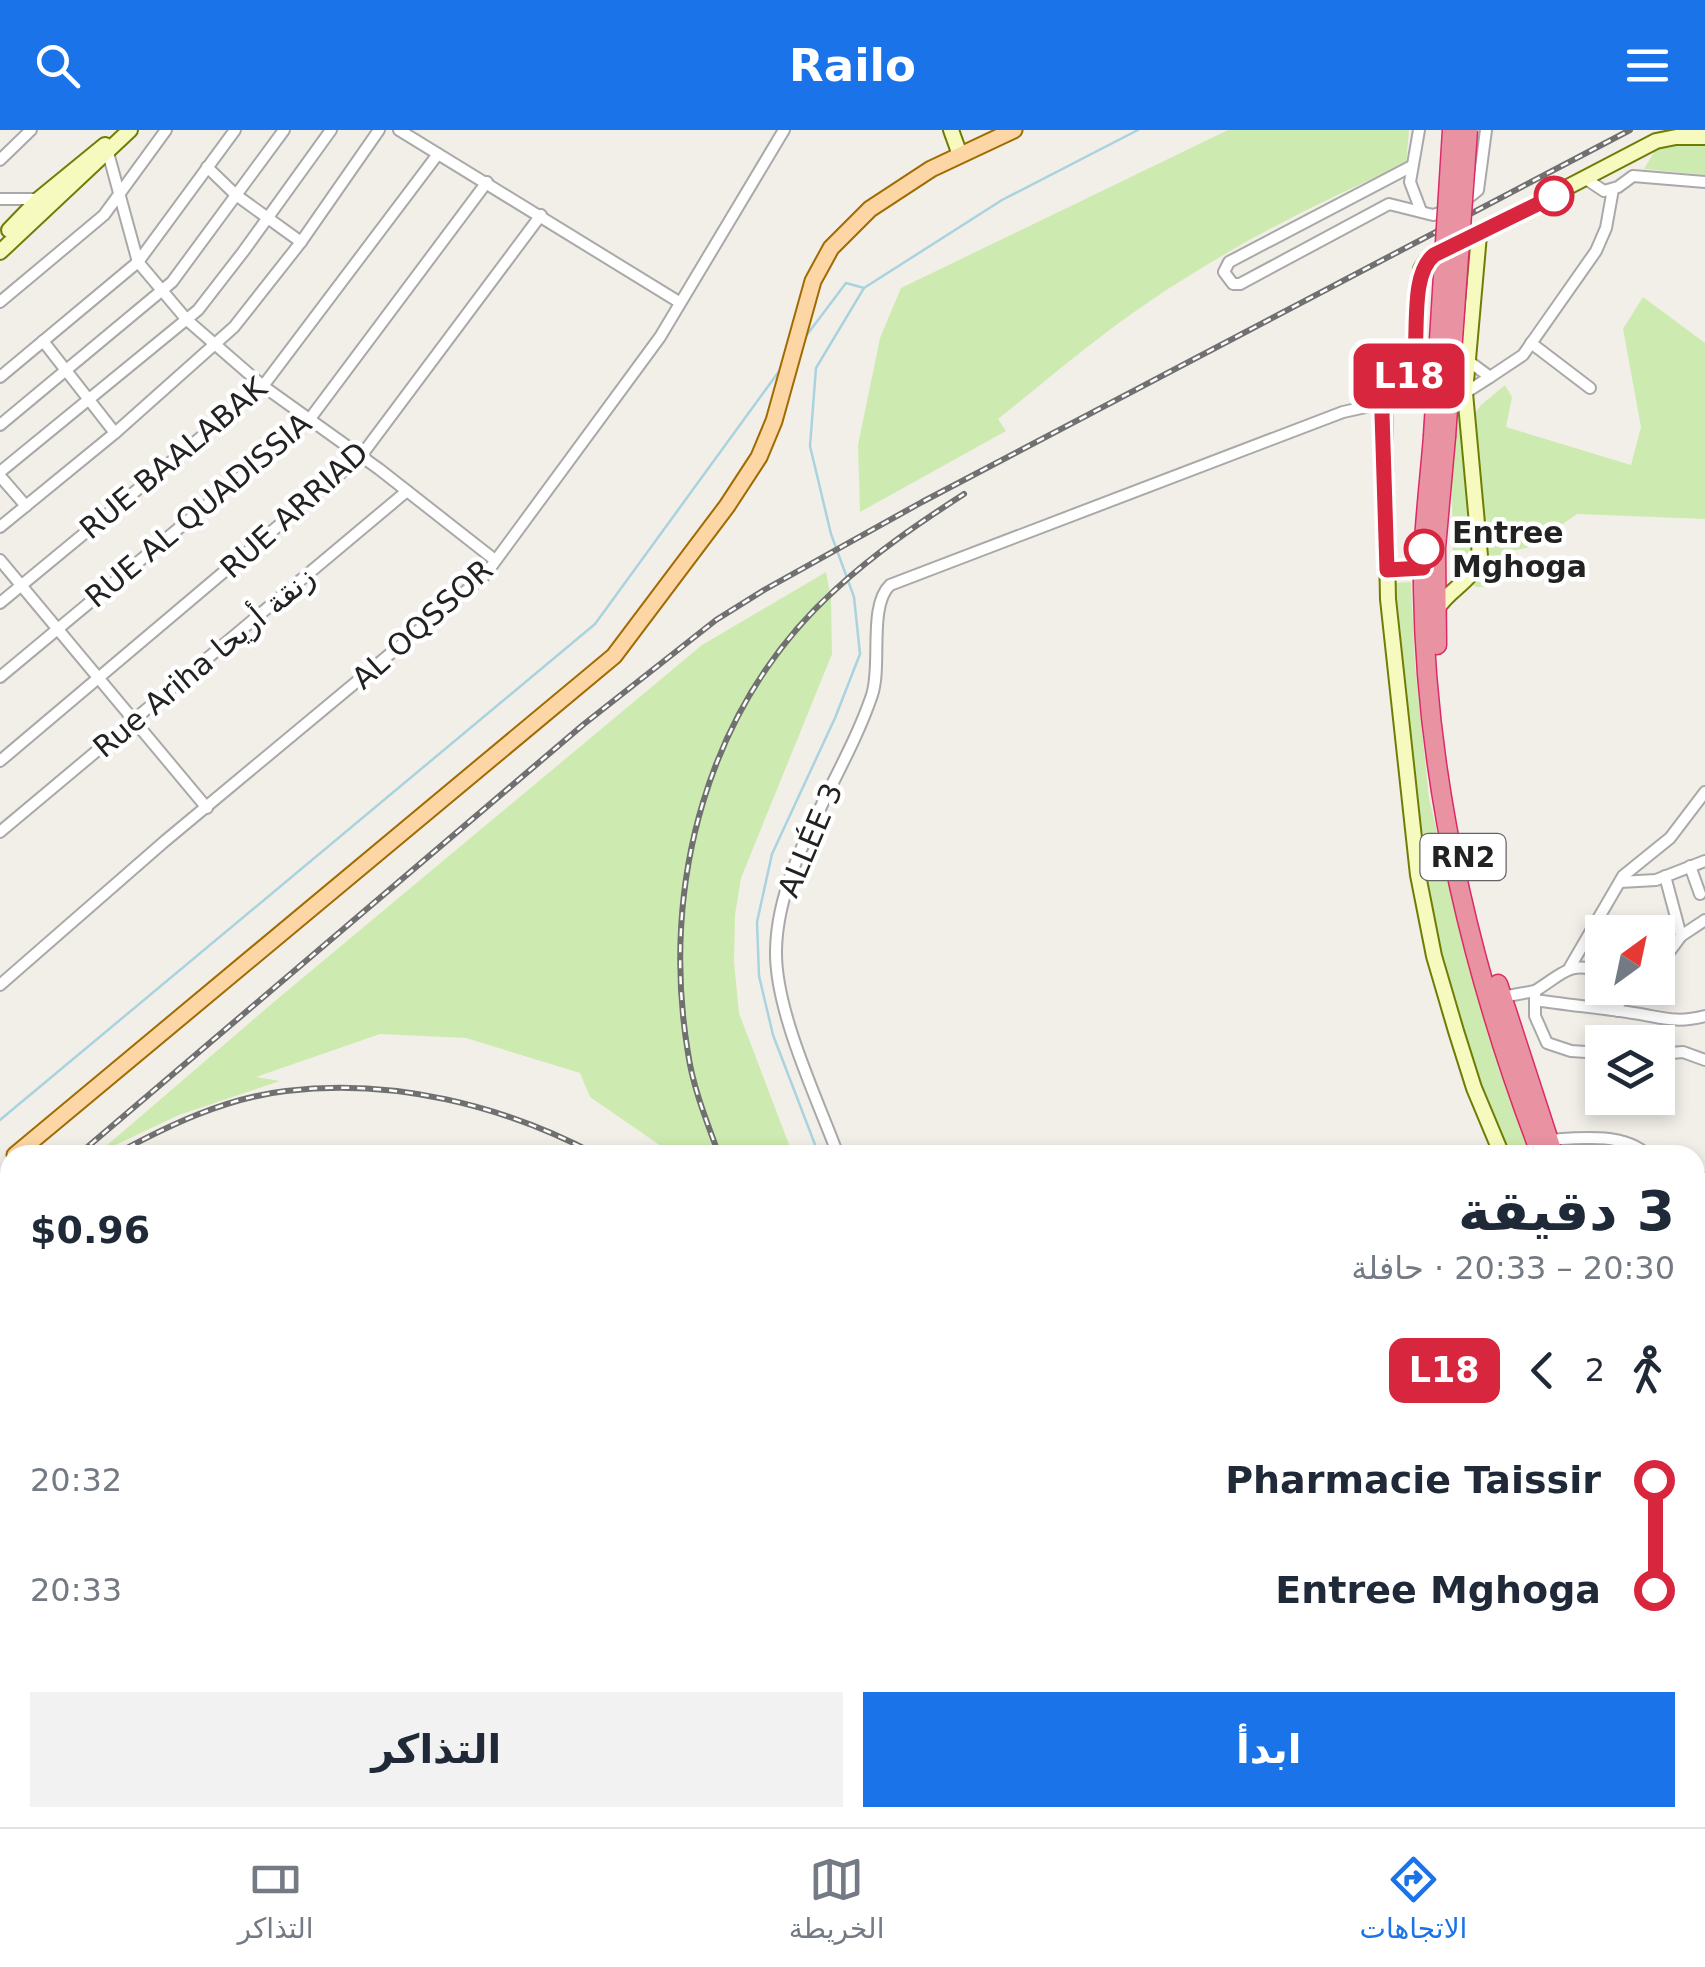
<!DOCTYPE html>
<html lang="ar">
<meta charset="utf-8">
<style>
body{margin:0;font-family:"DejaVu Sans","Noto Sans Arabic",sans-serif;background:#f2f2f3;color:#1f2937;direction:rtl;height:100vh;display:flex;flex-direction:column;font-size:38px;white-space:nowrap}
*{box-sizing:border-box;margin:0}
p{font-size:32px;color:#747a83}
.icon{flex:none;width:55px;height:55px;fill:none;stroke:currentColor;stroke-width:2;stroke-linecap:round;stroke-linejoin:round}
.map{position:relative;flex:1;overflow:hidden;direction:ltr}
.drawer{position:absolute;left:0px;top:1015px;width:1705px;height:682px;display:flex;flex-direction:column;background:#fff;border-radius:30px 30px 0 0;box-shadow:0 5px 15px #0003;direction:rtl}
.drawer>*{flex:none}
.badge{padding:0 20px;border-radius:15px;font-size:35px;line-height:65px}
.needle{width:65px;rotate:33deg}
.fabs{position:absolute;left:1585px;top:785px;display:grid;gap:20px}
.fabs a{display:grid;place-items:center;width:90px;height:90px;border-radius:0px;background:#fff;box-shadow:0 5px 15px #0003;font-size:50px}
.map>.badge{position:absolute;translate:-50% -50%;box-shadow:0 0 0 5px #fff}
.legs{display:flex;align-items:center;gap:15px;height:110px;padding:0 30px;font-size:32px}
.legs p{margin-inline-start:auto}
.summary{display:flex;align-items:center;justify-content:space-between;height:170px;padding:0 30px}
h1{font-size:55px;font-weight:700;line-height:75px}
.cta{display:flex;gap:20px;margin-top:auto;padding:20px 30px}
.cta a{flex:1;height:115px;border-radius:0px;background:#1a73e8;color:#fff;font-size:40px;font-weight:700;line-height:115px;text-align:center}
.cta a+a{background:#f2f2f3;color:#1f2937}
ul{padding:0 30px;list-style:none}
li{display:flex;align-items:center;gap:35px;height:110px;font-size:38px}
li i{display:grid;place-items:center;width:15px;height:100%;margin:0 12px;background:currentColor}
li i::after{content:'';width:25px;height:25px;margin:-12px;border:8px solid;border-radius:50%;background:#fff}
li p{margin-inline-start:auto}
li:first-child i{background:linear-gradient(#0000 50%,currentColor 0)}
li:last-child i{background:linear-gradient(currentColor 50%,#0000 0)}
header{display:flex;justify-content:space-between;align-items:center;height:130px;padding:0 30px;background:#1a73e8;color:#fff;font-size:45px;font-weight:700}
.menu{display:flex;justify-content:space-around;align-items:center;height:140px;border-top:2px solid #e0e1e3;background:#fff;font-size:28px;color:#747a83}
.menu a{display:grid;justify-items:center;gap:5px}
.menu .selected{color:#1a73e8}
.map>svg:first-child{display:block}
.grass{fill:#cdebb0}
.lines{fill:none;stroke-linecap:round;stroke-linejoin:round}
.stream{stroke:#aad3df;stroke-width:2.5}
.street-casing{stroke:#a9a9a9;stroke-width:14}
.secondary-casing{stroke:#707d05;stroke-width:18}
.primary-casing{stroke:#a06b00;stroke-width:19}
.highway-casing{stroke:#dc2a67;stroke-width:21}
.street{stroke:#fff;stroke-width:10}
.secondary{stroke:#f7fabf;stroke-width:14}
.primary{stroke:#fcd6a4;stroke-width:15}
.highway{stroke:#e892a2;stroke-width:18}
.rail-casing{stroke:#707070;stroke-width:6}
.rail{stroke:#fff;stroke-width:2.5;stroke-dasharray:8;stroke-linecap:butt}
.highway-bridge-casing{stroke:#dc2a67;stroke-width:21;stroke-linecap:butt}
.highway-bridge{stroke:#e892a2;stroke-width:18}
.line-1-casing{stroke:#fff;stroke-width:22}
.line-1{stroke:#d7263d;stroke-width:15}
.stop-1-dot{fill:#fff;stroke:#d7263d;stroke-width:5}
.labels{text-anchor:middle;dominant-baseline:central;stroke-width:9;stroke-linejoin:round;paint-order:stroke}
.shield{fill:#fff;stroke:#646464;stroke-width:2.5}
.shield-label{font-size:28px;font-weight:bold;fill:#222}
.street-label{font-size:30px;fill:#222;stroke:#fff}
.stop-label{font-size:30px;font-weight:bold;fill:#222;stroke:#fff;text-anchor:start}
</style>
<header><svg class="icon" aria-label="menu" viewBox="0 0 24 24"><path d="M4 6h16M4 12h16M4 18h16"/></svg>Railo<svg class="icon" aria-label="search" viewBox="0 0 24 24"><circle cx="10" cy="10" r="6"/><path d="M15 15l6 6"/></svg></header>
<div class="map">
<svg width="1705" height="1697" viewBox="0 0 1705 1697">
<rect width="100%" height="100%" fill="#f2efe9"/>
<g class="grass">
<path d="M1228,0h181l-3,34c-103,44 -205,98 -294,164 -39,29 -76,61 -114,91l8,12 -146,81 -2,-67 22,-107 21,-50z"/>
<path d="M1674,11l31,2v32l-61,-6 12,-20z"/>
<path d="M1643,167l62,46v176l-128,-5 -48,33 -24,6 -17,34h-12l-23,-16 -2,-150 21,-4 9,-12 24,-20 7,12 -6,30 125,38 10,-38 -18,-98z"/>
<path d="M826,442l5,27 1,55 -91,224 -6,37 -1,47 5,51 54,142h-126l-6,-9 -71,-49 -10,-24 -114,-35 -86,-4 -124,43 24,4 -101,34 -81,38 177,-152 427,-356z"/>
<path d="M1411,452l4,82 14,134 35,148 67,209h-22c-82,-178 -101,-378 -115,-572z"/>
<path d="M1695,1362l10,18v44l-10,-17z"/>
<path d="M361,1688h214l12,9h-217z"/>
<path d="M897,1688h97l4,9h-102z"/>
</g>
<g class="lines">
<g class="stream">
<path d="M806,206l40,-53 18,5 138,-88 136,-70"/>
<path d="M0,990l595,-496 185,-254"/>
<path d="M819,1025l-46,-120 -14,-59 -2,-54 15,-68 63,-136 25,-64 -6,-57 -23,-63 -21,-88 6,-78 48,-80"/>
<path d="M1073,1688l4,9"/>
</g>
<defs>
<g id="street">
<path d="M399,0l280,172"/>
<path d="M1419,0l-9,52 11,29"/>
<path d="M107,19l31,113 49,58 76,66 116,83 116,91"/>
<path d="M0,30l31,-30"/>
<path d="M1412,36l-183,96 -5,10 9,12h7l149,-80 44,11 13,-4"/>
<path d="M207,37l29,28 65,47"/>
<path d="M1586,49l18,12 14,-4 15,-11 72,6"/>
<path d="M0,69h39"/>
<path d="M1462,73l16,-13 8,-60"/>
<path d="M0,172l104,-87 62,-85"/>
<path d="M43,211l72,92"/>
<path d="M1531,213l59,45"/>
<path d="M0,247l138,-115 97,-132"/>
<path d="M1490,247l33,-22 73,-104 10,-23 7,-39"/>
<path d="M1465,263l25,-16 -23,-17"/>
<path d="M0,295l172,-143 112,-152"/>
<path d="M0,342l198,-162 45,-58 88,-122"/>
<path d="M0,346l26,30"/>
<path d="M0,397l115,-94 119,-106 67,-85 78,-112"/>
<path d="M0,430l207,248"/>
<path d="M0,473l263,-217 175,-232"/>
<path d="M0,547l309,-257 178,-238"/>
<path d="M0,631l361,-305 180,-241"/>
<path d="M0,702l407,-341"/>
<path d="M1690,736l10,28"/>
<path d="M1665,746l16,60"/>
<path d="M1620,752l36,-2 49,-19"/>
<path d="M1570,837l53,-91 47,-38 35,-46"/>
<path d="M1658,837l23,-31 24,-16"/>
<path d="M0,855l165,-144 320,-266 175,-238 124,-207"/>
<path d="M1535,861c28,-17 34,-31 67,-19"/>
<path d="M1502,867l33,-6v25l12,27 24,8 31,2"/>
<path d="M1535,870c33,5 66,8 98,13 29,4 42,11 72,3"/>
<path d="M1618,881l3,-23"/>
<path d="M1658,924l25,-2 22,8"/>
<path d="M1662,924l1,49"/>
<path d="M1548,1010c30,-2 76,-8 99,15"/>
<path d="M838,1025c-21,-57 -63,-144 -62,-204 1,-88 68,-173 96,-256 10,-30 -4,-89 18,-110l453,-173 41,-9"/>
<path d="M1695,1045l10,4"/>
<path d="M1695,1193l4,-26 6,-10"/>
<path d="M1695,1228l10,13"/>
<path d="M0,1295l10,1"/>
<path d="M1096,1688l3,9"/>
</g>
<g id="secondary">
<path d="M951,0l9,25"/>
<path d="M9,100l30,-31 66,-54"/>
<path d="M0,122l130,-122"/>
<path d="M1387,440l36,-2"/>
<path d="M1437,479c13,-21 36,-27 43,-53l-15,-163 14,-158"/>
<path d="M1502,1025l-28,-67 -18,-57 -22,-75 -16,-81 -30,-276 -4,-196 21,-19 9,-22 7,-93 5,-8 230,-120 20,-4h29"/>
<path d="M1695,1417l10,16"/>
<path d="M0,1516l10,7"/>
<path d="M344,1688l10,9"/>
<path d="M1012,1688l3,9"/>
</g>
<path id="primary" d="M15,1025l599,-499 113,-150 32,-49 15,-36 39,-140 18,-33 39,-39 61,-40 83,-39"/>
<g id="highway">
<path d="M1433,306c-4,51 -11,102 -10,153 3,193 49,386 118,566"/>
<path d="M1437,515l-1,-97 10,-111"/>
<path d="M1498,854l54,166"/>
<path d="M1695,1315l10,17"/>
</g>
</defs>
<use href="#street" class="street-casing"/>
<use href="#secondary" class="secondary-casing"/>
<use href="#primary" class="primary-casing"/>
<use href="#highway" class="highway-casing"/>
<use href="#street" class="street"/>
<use href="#secondary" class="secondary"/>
<use href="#primary" class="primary"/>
<use href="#highway" class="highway"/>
<defs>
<g id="rail">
<path d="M78,1025l506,-431 132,-104 48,-30 158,-88 708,-372"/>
<path d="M114,1025c53,-29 111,-57 172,-64 107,-13 217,14 311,64"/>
<path d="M719,1025c-12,-33 -26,-67 -31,-102 -28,-168 19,-347 148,-464 39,-36 83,-66 128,-95"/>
<path d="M0,1100l10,-8"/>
<path d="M933,1688v9"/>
</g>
</defs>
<use href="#rail" class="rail-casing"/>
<use href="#rail" class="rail"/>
<defs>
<g id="highway-bridge">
<path d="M1433,306l19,-306"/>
<path d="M1446,307l22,-307"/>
</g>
</defs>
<use href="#highway-bridge" class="highway-bridge-casing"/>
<use href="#highway-bridge" class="highway-bridge"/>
</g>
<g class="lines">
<defs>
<path id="line-1" d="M1424,419l-1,19 -36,2 -5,-156c4,-23 28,-28 32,-52 5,-30 -4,-88 20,-107l120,-59"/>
</defs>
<use href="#line-1" class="line-1-casing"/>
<use href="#line-1" class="line-1"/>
</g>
<g class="stop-1-dot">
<circle cx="1554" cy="66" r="18"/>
<circle cx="1424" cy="419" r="18"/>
</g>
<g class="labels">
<rect class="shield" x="1420.5" y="704" width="85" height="46" rx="8"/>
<g class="shield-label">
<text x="1463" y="727">RN2</text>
</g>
<g class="street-label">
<text transform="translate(173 328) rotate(-40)">RUE BAALABAK</text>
<text transform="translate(198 380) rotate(-40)">RUE AL QUADISSIA</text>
<text transform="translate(294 380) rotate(-42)">RUE ARRIAD</text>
<text transform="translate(422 494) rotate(-42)">AL OQSSOR</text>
<text transform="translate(204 532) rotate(-40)">Rue Ariha زنقة أريحا</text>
<text transform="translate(810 710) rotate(-67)">ALLÉE 3</text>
</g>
<g class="stop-label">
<text x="1452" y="402">Entree<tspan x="1452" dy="34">Mghoga</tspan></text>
</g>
</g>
</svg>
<div class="fabs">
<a><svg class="needle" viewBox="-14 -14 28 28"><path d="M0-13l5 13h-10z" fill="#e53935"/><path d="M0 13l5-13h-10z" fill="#747a83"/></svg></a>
<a><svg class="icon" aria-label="layers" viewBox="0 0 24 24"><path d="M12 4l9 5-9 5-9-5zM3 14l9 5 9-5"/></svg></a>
</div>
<b class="badge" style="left:1409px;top:246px;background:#d7263d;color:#fff">L18</b>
<section class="drawer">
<div class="summary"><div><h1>3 دقيقة</h1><p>20:30 – 20:33 · حافلة</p></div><b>$0.96</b></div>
<div class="legs"><svg class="icon" aria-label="walk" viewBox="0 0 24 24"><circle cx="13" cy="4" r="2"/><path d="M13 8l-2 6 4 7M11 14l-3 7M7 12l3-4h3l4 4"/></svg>2<svg class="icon" aria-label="back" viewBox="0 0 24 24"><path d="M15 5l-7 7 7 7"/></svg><b class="badge" style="background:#d7263d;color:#fff">L18</b></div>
<ul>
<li><i style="color:#d7263d"></i><b>Pharmacie Taissir</b><p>20:32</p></li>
<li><i style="color:#d7263d"></i><b>Entree Mghoga</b><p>20:33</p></li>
</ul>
<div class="cta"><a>ابدأ</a><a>التذاكر</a></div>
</section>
</div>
<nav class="menu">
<a class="selected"><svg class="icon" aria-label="directions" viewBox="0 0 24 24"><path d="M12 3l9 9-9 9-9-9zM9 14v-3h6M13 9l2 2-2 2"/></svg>الاتجاهات</a>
<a><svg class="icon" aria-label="map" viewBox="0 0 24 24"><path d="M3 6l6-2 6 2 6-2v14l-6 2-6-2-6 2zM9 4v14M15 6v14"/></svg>الخريطة</a>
<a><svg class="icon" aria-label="tickets" viewBox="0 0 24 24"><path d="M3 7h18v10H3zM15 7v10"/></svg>التذاكر</a>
</nav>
